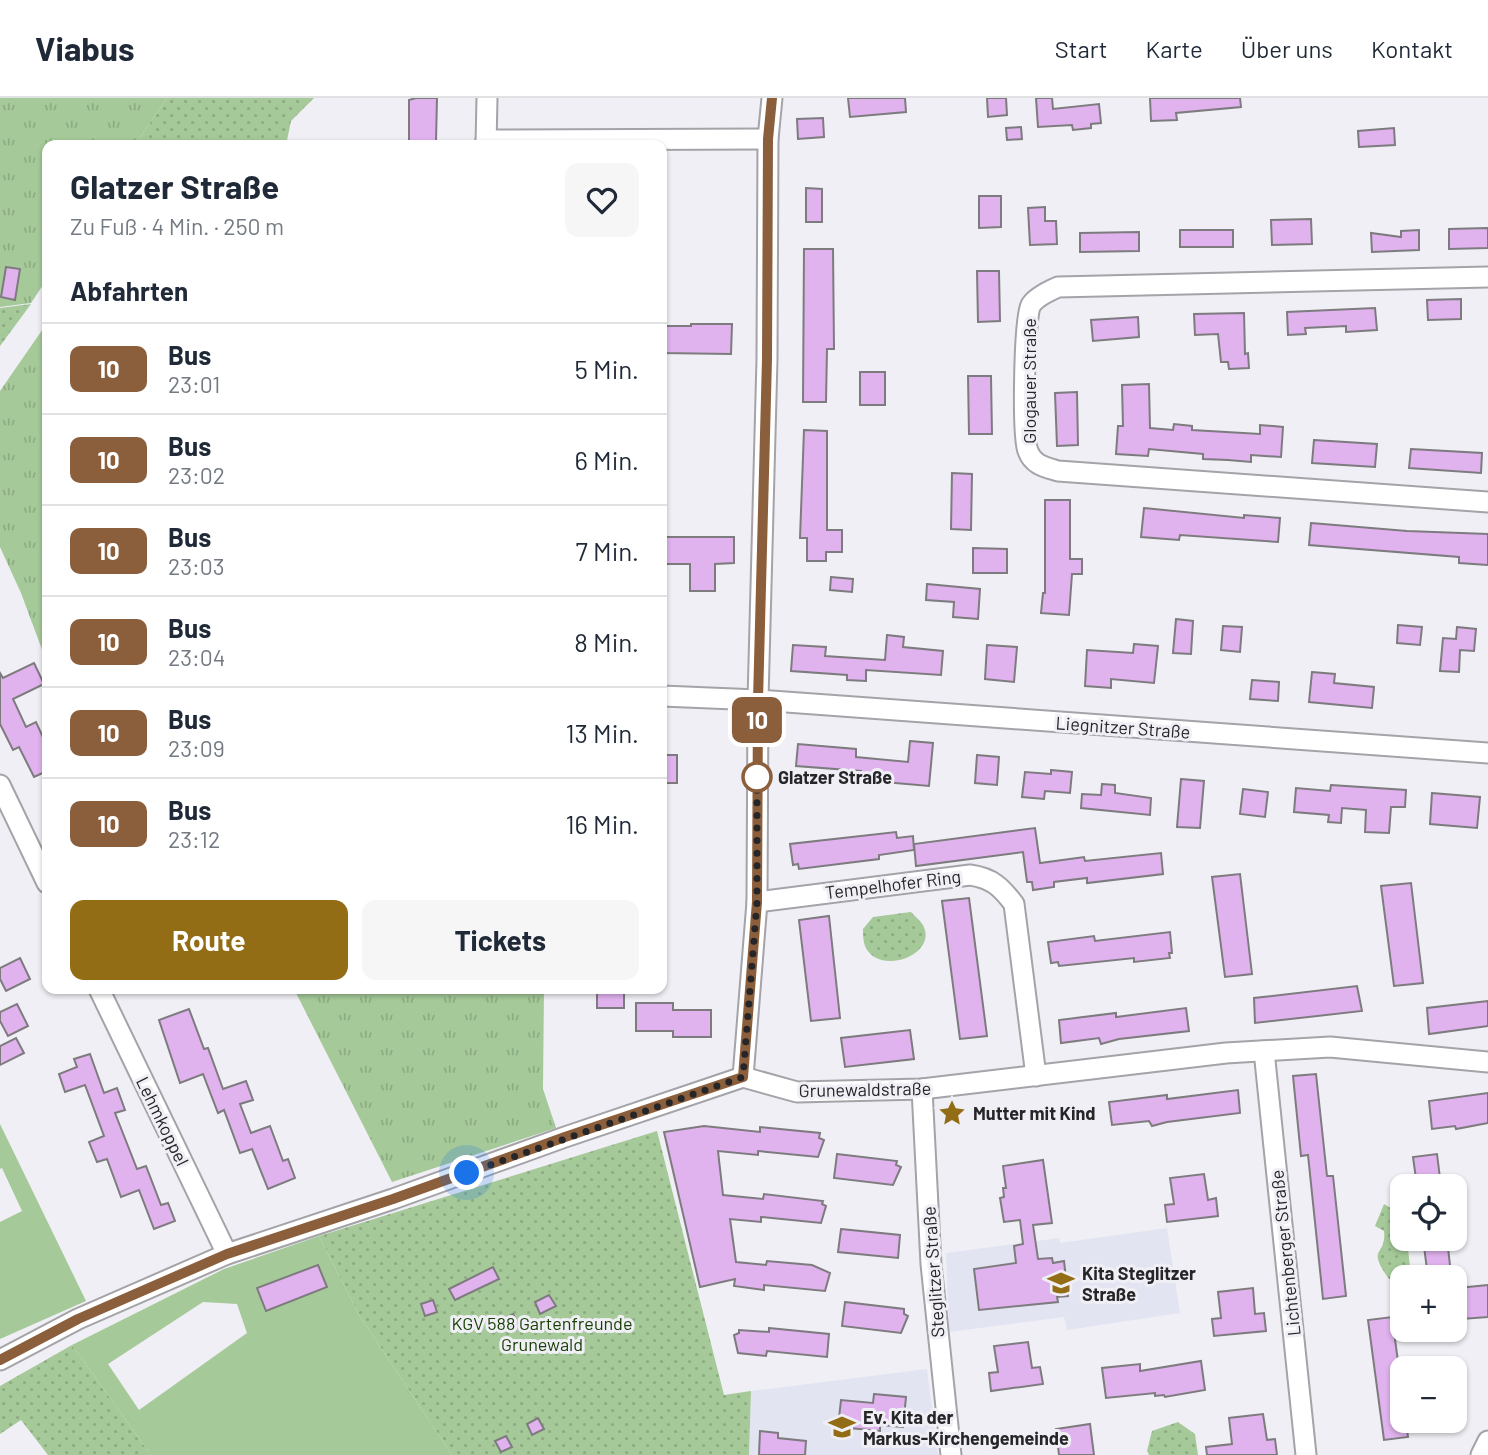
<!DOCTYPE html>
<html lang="de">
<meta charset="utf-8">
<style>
body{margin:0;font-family:Barlow,sans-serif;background:#f6f6f7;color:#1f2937;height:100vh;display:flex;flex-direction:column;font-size:26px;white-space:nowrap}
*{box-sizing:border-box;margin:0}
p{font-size:23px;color:#747a83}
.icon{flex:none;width:38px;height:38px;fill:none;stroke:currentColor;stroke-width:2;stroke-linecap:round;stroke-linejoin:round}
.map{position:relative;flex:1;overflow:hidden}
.details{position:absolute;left:42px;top:42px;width:625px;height:854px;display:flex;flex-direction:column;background:#fff;border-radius:14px;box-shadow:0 2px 5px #0004}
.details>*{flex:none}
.badge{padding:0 14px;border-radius:10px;font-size:24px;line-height:46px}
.tools{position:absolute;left:1390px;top:1076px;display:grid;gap:14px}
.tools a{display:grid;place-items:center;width:77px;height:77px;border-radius:14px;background:#fff;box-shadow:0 2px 5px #0004;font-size:35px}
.you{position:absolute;width:35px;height:35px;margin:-18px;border:5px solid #fff;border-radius:50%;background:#1a73e8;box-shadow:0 0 0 10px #1a73e833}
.map>.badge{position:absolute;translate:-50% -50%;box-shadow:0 0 0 4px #fff}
h2{padding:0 28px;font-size:26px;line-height:63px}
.round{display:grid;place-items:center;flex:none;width:74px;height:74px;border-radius:14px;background:#f6f6f7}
.summary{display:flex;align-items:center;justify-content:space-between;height:119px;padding:0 28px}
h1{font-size:33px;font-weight:700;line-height:52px}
.button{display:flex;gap:14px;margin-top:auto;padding:14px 28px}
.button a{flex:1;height:80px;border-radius:14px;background:#936d15;color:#fff;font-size:28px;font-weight:700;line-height:80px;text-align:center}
.button a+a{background:#f6f6f7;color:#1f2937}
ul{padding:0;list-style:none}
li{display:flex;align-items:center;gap:21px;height:91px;padding:0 28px;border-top:2px solid #e0e1e3}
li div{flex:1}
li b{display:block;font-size:26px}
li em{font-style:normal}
li .badge{min-width:77px;font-weight:700;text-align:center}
header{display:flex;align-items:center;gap:42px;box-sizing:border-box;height:98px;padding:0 35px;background:#fff;border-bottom:2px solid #e0e1e3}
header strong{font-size:33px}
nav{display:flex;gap:38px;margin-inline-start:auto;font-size:24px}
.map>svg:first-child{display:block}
.built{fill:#e2e4f1}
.grass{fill:url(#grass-tufts)}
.park{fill:url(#park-dots)}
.pitch{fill:#a5c998;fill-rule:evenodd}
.building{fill:#e0b3ee;stroke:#7e7b7f;stroke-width:2}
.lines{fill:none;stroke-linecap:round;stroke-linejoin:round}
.minor-casing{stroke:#a3a3a8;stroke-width:23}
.minor{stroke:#fff;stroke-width:19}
.line-casing{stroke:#fff;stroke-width:16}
.line{stroke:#8b5e3c;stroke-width:10}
.walk{stroke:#262628;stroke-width:7;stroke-dasharray:0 12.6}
.stop-dot{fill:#fff;stroke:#8b5e3c;stroke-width:3.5}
.labels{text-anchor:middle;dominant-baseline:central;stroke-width:6;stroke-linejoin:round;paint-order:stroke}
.street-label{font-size:18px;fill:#262628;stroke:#efeff5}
.stop-label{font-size:18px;font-weight:bold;fill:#262628;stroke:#efeff5;text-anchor:start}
.poi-label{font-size:18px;font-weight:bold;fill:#262628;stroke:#efeff5;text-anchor:start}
.park-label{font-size:18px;fill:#163e00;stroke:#efeff5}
</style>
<header>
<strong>Viabus</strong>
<nav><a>Start</a><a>Karte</a><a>Über uns</a><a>Kontakt</a></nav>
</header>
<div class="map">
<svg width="1488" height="1357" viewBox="0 0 1488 1357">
<defs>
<pattern id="grass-tufts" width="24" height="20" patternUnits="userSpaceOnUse" patternTransform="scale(1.75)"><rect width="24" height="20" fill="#a5c998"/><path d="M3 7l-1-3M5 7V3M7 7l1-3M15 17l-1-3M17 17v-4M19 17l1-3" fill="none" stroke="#8eac83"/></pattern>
<pattern id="park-dots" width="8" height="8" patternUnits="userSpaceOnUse" patternTransform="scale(1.75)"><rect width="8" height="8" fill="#a5c998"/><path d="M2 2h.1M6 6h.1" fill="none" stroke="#8eac83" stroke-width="1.8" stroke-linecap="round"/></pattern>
</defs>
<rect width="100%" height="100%" fill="#efeff5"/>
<g class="built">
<path d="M1167,1130l13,85 -113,17 -3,-13 -115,15 -3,-79 113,-15 1,5z"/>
<path d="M927,1271l11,86h-189l2,-64z"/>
</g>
<g class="grass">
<path d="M0,0h167l-32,47h-88v134l-16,24 -31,4z"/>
<path d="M47,225v340l-26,-70 -21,-46v-156z"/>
<path d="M294,891h250l-1,100 13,39 -164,54z"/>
</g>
<g class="park">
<path d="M167,0h147l-23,23 -5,24h-151z"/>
<path d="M31,206l-31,42v-38z"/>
<path d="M911,814c4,4 9,9 12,13 16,30 -45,52 -58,21 -2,-5 -2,-12 -2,-17l10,-12z"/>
<path d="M657,1033l67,264 27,-4 -2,64h-297l-93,-140 -40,-79z"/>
<path d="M1384,1106l18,11v24h5l4,38 -9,1 -3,3 -10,-2c-24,-33 -2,-22 -5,-48l-9,-5z"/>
<path d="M72,1247l79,110h-103l-27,-35 -21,14v-48z"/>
<path d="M1178,1324l17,12 3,21h-49l-2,-4 5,-20z"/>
</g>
<g class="pitch">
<path d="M0,1026l86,177 -86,38v-117l22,-11 -20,-43 -2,1z"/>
<path d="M319,1138l40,79 93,140h-301l-79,-110 152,-76zM203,1204l34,2 10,29 -108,77 -31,-46z"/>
</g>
<g class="building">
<path d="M416,0h21l-1,43h-27v-41z"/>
<path d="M848,0h57l1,14 -56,5z"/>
<path d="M987,0h19l1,17 -19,2z"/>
<path d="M1036,0h16l1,11 46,-5 2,19 -10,1v4l-18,2 -1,-5 -34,2z"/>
<path d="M1150,0h90l1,9 -65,6 1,7 -26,1z"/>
<path d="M823,20l1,19 -26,2 -1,-20z"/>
<path d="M1021,29l1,12 -15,1 -1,-12z"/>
<path d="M1394,30l1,17 -36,2 -1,-16z"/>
<path d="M806,90l16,1v33h-16z"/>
<path d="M979,98h22v31l-22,1z"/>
<path d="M1045,109v14h11l1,23 -27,1 -2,-37z"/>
<path d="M1311,121l1,25 -40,1 -1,-25z"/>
<path d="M1488,130v20l-39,1v-20z"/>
<rect x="1180" y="132" width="53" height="17"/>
<path d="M1419,132v20l-47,2 -1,-19 30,4v-6z"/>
<path d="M1139,134v19l-59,1v-19z"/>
<path d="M804,151h29l1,100h-7l-1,53h-23z"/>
<path d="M6,169l14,2 -5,31 -14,-3z"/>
<path d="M977,173h22l1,50 -22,1z"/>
<path d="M1461,201v20l-33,1 -1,-20z"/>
<path d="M1375,210l2,22 -31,2v-6l-41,2 1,6 -18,1 -1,-23z"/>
<path d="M1244,215l1,41 3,-1 1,15 -20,1 -1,-7h-7l-3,-28 -23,1 -1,-21z"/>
<path d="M1138,219l1,20 -46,4 -2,-21z"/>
<path d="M691,226h41l-1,30 -69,-1v-27h29z"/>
<rect x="860" y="274" width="25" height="33"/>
<path d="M968,278h23l1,58h-23z"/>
<path d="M1149,286l1,44 23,2 1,-6 18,2v4l68,4v-9l23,2 -2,30 -30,-2v7l-23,-2 -25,-1v-5l-54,-5 -1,7 -32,-2 2,-28h5l-1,-41z"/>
<path d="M1077,294l1,53 -21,1 -2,-53z"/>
<path d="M804,332l23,1v99h15v22h-16v9h-19v-23h-7z"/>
<path d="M1314,342l63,4 -2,23 -63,-4z"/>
<path d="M1411,351l71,4 -1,20 -72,-5z"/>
<path d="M952,375l20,1 -1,56 -20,-1z"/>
<path d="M1045,402h25v59h12v15h-10l-3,41 -28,-2 2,-20h2z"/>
<path d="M1144,410l100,10v-3l36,3 -2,24 -98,-7 -1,5 -38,-3z"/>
<path d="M1311,425l96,8 81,3v31l-29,-2v-6l-150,-12z"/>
<path d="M662,439h72v26l-19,1v27h-25v-27h-24v-11h-4z"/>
<path d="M973,450l34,1v24h-34z"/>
<path d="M831,479l22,2 -1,13 -22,-2z"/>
<path d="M927,486l53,5 -2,30 -25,-2 1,-15 -28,-2z"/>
<path d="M1176,521l17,2 -2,33 -18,-1z"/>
<path d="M1398,527l24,2 -2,18 -23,-2z"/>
<path d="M1223,528l19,1 -2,25 -19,-2z"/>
<path d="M1457,529l19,2 -2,22 -14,-1 -1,22 -19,-1 3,-33 13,1z"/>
<path d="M887,537l17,2 -1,10 40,4 -2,24 -75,-5v11l-19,-1v-5l-56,-4 2,-26 33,2 -1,9 60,4z"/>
<path d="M1134,546l24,2 -4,37 -43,-4v9l-26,-2 2,-36 46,3z"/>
<path d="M987,547l30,2 -3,35 -29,-3z"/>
<path d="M34,565l10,21 -31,15 13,28 10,-5 11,24v25l-13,6 -15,-30 -6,3 -13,-26v-51l3,5z"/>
<path d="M1312,574l23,2 -1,9 40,4 -2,21 -63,-6z"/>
<path d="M1252,582l27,2 -1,19 -28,-2z"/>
<path d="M910,643l23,2 -4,43 -68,-6v-9l-65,-5 2,-22 58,5v8l52,5z"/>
<rect x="662" y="657" width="15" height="28"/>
<path d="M977,657l22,2 -2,28 -22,-2z"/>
<path d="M1051,672l21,2 -2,21 -25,-2 -1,8 -22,-2 3,-25 26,2z"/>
<path d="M1181,681l23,2 -4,47 -23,-1z"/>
<path d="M1102,686l13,1v8l36,5 -1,17 -69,-7 1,-14 19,1z"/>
<path d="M1331,687l75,5 -1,17h-14l-2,26 -24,-1 1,-22 -24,-2 -1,15 -13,-1 1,-7 -35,-3 2,-24 34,3z"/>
<path d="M1243,691l25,3 -3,25 -25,-3z"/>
<path d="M1432,695l48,4 -3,31 -47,-4z"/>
<path d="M1035,730l5,35 44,-6 1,4 76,-8 2,21 -76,9v-5l-33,4v5l-21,3 -1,-8h-5l-4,-30 -107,14 -2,-22z"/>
<path d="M896,734l1,6 16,-2 1,14 -35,5v4l-80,10 -1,-5 -5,1 -3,-21z"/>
<path d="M1240,776l12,100 -27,3 -13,-100z"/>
<path d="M1411,785l12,100 -29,3 -13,-100z"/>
<path d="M969,800l18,138 -27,3 -18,-138z"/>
<path d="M829,818l11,102 -29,3 -12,-101z"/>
<path d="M1170,834l2,21h-3l1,5 -36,4v-4l-75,8 -1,-4 -7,1 -3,-21 46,-6 1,5z"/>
<path d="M20,860l10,21 -24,12 -6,-12v-11z"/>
<path d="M1357,888l5,25 -107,12 -1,-25z"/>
<rect x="597" y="891" width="27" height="19"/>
<path d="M1488,903v25l-59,8 -2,-26z"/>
<path d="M636,905h37v7h38v27h-38v-6h-37z"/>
<path d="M17,906l11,22 -20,10 -8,-15v-9z"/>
<path d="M1186,910l3,23 -70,8 -18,5 -2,-6 -38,5 -2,-23 57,-7v4z"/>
<path d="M189,911l15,40 4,-1 15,41 23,-8 7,19 -13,4 11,29 19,-7 13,35 5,-2 7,19 -27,11 -16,-40 -12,4 -16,-43 -6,3 -15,-39 -23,9 -21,-63z"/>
<path d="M910,932l4,29 -69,8 -4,-29z"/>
<path d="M16,940l8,15 -24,12v-19z"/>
<path d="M90,956l14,39 13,-5 8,22 -10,3 22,56 9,-3 15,39 7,-2 7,18 -21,8 -15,-39 -18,7 -14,-38 -10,3 -8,-20 15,-6 -19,-51 -20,7 -6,-18 18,-7 -3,-8z"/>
<path d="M1316,976l11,102h6l13,120 -23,3 -15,-144 -7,1 -8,-80z"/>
<path d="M1238,992l2,23 -73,9 -15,4 -3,-5 -37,4 -3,-23 58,-7v4z"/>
<path d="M1488,995v30l-32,6 -1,-3 -23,3 -3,-28z"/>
<path d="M704,1028l56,6v-5l60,6 -1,5 5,2 -6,17 -60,-6v4l-40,-4 5,44 40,4 1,-5 59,7 -1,3 4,2 -5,17 -60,-6v5l-31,-3 6,43 30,3 1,-4 45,4 18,8 -5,18 -61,-6v5l-30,-4 1,-7 -35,8 -36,-155z"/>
<path d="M837,1056l60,7 -1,4 5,2 -8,18 -59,-7z"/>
<path d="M1437,1056l4,32h-24l-4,-29z"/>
<path d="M1043,1062l9,63 -19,2 5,34 14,-1 1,5 11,-2 4,35 -11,1 1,5 -79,8 -5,-41 42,-6 -2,-17 9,-2 -3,-24 -16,2 -4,-24 4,-1 -1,-9h3l-3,-22z"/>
<path d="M1204,1076l4,26 8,-2 2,18 -51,6 -2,-17 9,-1 -4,-26z"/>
<path d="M841,1131l59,6 -2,23 -60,-6z"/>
<path d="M1423,1141h24l4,35 -23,3z"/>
<path d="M318,1167l9,22 -61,24 -9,-23z"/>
<path d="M493,1169l6,12 -44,21 -6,-11z"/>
<path d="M1488,1187v32l-26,2 -4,-31z"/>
<path d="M1253,1190l2,26 9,-1 2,18 -52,5 -2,-17 9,-1 -3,-26z"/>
<path d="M549,1197l7,11 -16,8 -5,-12z"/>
<path d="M433,1202l4,12 -12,4 -4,-12z"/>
<path d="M845,1204l59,7v5l4,2 -7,17 -59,-7z"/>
<path d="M513,1216l6,11 -12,4 -5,-9z"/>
<path d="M1392,1219l10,74v30h4l2,16 -24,3 -16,-120z"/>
<path d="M769,1230l60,6 -2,23 -60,-6 -1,5 -28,-3 -4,-18 5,-2v-3l30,2z"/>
<path d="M1028,1244l4,26 8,-1 3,17 -52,7 -2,-18 9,-1 -4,-26z"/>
<path d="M1201,1263l4,29 -40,7 -1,-2 -9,1v-3l-49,5 -4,-30 38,-4v7z"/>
<path d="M874,1296l32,3 -3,30 -23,-2v6l-42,-4 3,-27 32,3z"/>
<path d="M1263,1316l4,26 8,-1 2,16h-70l-1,-8 26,-3 -3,-26z"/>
<path d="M538,1320l6,11 -12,6 -5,-11z"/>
<path d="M1090,1326l4,31h-35l-3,-26z"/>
<path d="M760,1333l18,2v5l28,3 -1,14h-46z"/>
<path d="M506,1338l6,11 -11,5 -6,-11z"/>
</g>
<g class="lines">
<defs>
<g id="minor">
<path d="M486,42l282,-1"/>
<path d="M486,47l1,-47"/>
<path d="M1488,179l-430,10c-9,4 -22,10 -27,18 -7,12 -9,132 -3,146 5,14 17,16 30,20l430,31"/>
<path d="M662,598l96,4 730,53"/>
<path d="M0,687l47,98"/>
<path d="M757,804l213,-27c22,3 31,12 44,29l22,172"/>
<path d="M99,891l128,265"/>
<path d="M1264,953l42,404"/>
<path d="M743,979l14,-175 1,-202 9,-341 1,-220 4,-41"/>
<path d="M922,991l9,175 20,191"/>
<path d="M0,1262l78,-41 149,-65 166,-55 172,-62 178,-60 54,15 125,-3 304,-36 104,-6 158,15"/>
<path d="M1481,1357l7,-14"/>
</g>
</defs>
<use href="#minor" class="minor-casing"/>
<use href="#minor" class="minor"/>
</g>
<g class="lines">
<defs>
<path id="line" d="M0,1262l78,-41 149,-65 166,-55 172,-62 178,-60 14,-175 1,-202 9,-341 1,-220 4,-41"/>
</defs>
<use href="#line" class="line-casing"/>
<use href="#line" class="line"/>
<path class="walk" d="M467,1075l276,-96 14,-175v-125"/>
</g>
<defs>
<symbol id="sight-bare" viewBox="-9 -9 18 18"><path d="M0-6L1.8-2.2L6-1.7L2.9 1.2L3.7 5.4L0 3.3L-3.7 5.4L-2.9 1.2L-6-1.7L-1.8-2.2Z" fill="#936d15" stroke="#efeff5" stroke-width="2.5" paint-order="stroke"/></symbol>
<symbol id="school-bare" viewBox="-9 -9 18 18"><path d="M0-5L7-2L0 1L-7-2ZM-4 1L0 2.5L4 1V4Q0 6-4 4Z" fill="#936d15" stroke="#efeff5" stroke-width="2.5" paint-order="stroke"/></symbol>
</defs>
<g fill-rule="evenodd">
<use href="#sight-bare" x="933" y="996" width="38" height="38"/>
<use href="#school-bare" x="1042" y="1166" width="38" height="38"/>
<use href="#school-bare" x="823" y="1310" width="38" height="38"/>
</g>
<circle class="stop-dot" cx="757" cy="679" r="14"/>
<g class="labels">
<g class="street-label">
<text transform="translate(1029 283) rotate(-90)">Glogauer Straße</text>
<text transform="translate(1123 629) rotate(4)">Liegnitzer Straße</text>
<text transform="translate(893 786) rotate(-7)">Tempelhofer Ring</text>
<text transform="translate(865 991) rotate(-1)">Grunewaldstraße</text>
<text transform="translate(163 1023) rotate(64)">Lehmkoppel</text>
<text transform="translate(1285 1155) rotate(-96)">Lichtenberger Straße</text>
<text transform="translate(933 1174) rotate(-94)">Steglitzer Straße</text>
</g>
<g class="stop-label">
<text x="778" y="679">Glatzer Straße</text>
</g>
<g class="poi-label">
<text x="973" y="1015">Mutter mit Kind</text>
<text x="1082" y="1175">Kita Steglitzer<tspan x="1082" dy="21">Straße</tspan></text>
<text x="863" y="1319">Ev. Kita der<tspan x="863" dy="21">Markus-Kirchengemeinde</tspan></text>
</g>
<g class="park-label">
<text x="542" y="1225">KGV 588 Gartenfreunde<tspan x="542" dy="21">Grunewald</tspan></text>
</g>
</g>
</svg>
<div class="tools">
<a><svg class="icon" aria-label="locate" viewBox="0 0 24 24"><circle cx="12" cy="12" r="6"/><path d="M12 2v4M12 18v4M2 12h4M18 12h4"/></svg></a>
<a>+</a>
<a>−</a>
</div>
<div class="you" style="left:467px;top:1075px"></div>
<b class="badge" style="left:757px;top:622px;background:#8b5e3c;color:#fff">10</b>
<section class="details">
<div class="summary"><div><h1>Glatzer Straße</h1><p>Zu Fuß · 4 Min. · 250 m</p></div><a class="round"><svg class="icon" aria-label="heart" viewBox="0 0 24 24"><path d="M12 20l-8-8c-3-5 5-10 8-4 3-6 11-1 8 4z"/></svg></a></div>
<h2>Abfahrten</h2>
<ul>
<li><span class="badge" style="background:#8b5e3c;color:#fff">10</span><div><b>Bus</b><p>23:01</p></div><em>5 Min.</em></li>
<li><span class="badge" style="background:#8b5e3c;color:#fff">10</span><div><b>Bus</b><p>23:02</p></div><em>6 Min.</em></li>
<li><span class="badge" style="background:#8b5e3c;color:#fff">10</span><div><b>Bus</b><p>23:03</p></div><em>7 Min.</em></li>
<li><span class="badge" style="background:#8b5e3c;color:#fff">10</span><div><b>Bus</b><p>23:04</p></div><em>8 Min.</em></li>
<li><span class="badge" style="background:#8b5e3c;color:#fff">10</span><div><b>Bus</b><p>23:09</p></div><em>13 Min.</em></li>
<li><span class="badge" style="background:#8b5e3c;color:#fff">10</span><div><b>Bus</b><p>23:12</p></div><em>16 Min.</em></li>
</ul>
<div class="button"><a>Route</a><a>Tickets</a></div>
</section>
</div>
